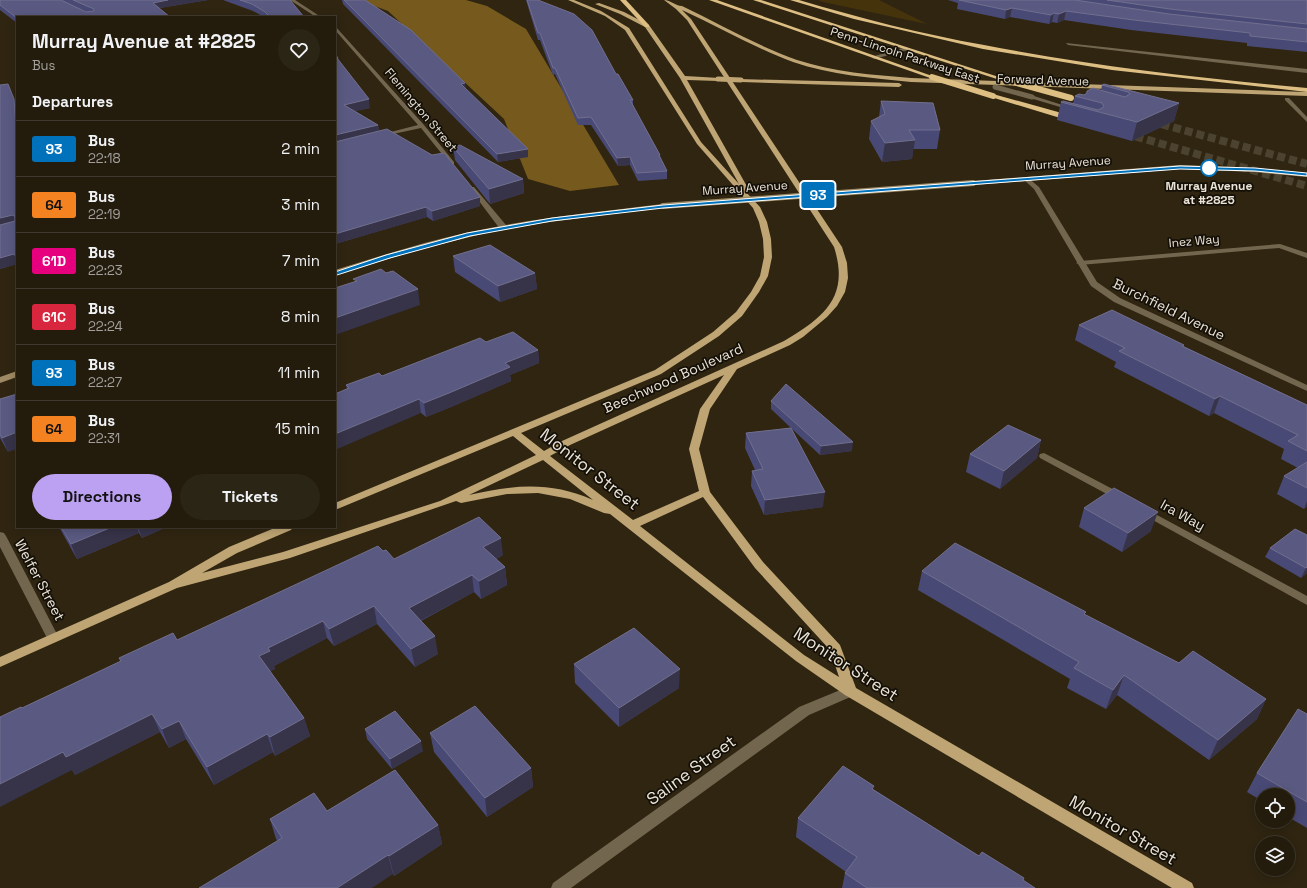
<!DOCTYPE html>
<style>
body{margin:0;font-family:"Space Grotesk",sans-serif;background:#2b2516;color:#f1f3f6;height:100vh;display:flex;flex-direction:column;font-size:15px;white-space:nowrap}
*{box-sizing:border-box;margin:0}
p{font-size:13px;color:#a3a19d}
.icon{flex:none;width:22px;height:22px;fill:none;stroke:currentColor;stroke-width:2;stroke-linecap:round;stroke-linejoin:round}
.map{position:relative;flex:1;overflow:hidden}
.sheet{position:absolute;left:16px;top:16px;width:320px;height:512px;display:flex;flex-direction:column;background:#231c0d;border-radius:0px;box-shadow:0 2px 10px #0003,0 0 0 1px #403a2e}
.sheet>*{flex:none}
.badge{padding:0 8px;border-radius:3px;font-size:14px;line-height:26px}
.buttons{position:absolute;left:1255px;top:788px;display:grid;gap:8px}
.buttons a{display:grid;place-items:center;width:40px;height:40px;border-radius:50%;background:#231c0d;box-shadow:0 2px 10px #0003,0 0 0 1px #403a2e;font-size:20px}
.map>.badge{position:absolute;translate:-50% -50%;box-shadow:0 0 0 2px #fff}
h2{padding:0 16px;font-size:15px;line-height:36px}
.round{display:grid;place-items:center;flex:none;width:42px;height:42px;border-radius:21px;background:#2b2516}
.summary{display:flex;align-items:center;justify-content:space-between;height:68px;padding:0 16px}
h1{font-size:19px;font-weight:700;line-height:30px}
.cta{display:flex;gap:8px;margin-top:auto;padding:8px 16px}
.cta a{flex:1;height:46px;border-radius:24px;background:#bca0f2;color:#111;font-size:16px;font-weight:700;line-height:46px;text-align:center}
.cta a+a{background:#2b2516;color:#f1f3f6}
ul{padding:0;list-style:none}
li{display:flex;align-items:center;gap:12px;height:56px;padding:0 16px;border-top:1px solid #403a2e}
li div{flex:1}
li b{display:block;font-size:15px}
li em{font-style:normal}
li .badge{min-width:44px;font-weight:700;text-align:center}
.map>svg:first-child{display:block}
.green{fill:#45330b}
.forest{fill:#75591d}
.lines{fill:none;stroke-linecap:round;stroke-linejoin:round}
.highway-tunnel{stroke:#4b422f;stroke-width:8;stroke-dasharray:8 4;stroke-linecap:butt}
.lane{fill:#73664f;fill-rule:evenodd}
.street{fill:#73664f;fill-rule:evenodd}
.secondary{fill:#9e8a64;fill-rule:evenodd}
.primary{fill:#bfa574;fill-rule:evenodd}
.highway{fill:#ddbe83;fill-rule:evenodd}
.lane-bridge{stroke:#73664f;stroke-width:5}
.secondary-bridge{stroke:#9e8a64;stroke-width:6}
.primary-bridge{stroke:#bfa574;stroke-width:5}
.highway-bridge{stroke:#ddbe83;stroke-width:6}
.wall{fill:#494976}
.shaded-wall{fill:#373349}
.building{fill:#5a5981;stroke:#716f8e}
.line{fill:#0072bc;stroke:#fff}
.stop-dot{fill:#fff;stroke:#0072bc;stroke-width:2}
.labels{text-anchor:middle;dominant-baseline:central;stroke-width:3.5;stroke-linejoin:round;paint-order:stroke}
.far-street-label{font-size:12px;fill:#eae3d7;stroke:#140f07}
.far-stop-label{font-size:12px;font-weight:bold;fill:#eae3d7;stroke:#140f07}
.street-label{font-size:14px;fill:#eae3d7;stroke:#140f07}
.near-street-label{font-size:17px;fill:#eae3d7;stroke:#140f07}
</style>
<div class="map">
<svg width="1307" height="888" viewBox="0 0 1307 888">
<rect width="100%" height="100%" fill="#2f2511"/>
<path class="green" d="M818,0h61l48,24 -104,-22z"/>
<path class="forest" d="M358,0h108l21,6 39,23 93,156 -49,6 -42,-12 -24,-60 -116,-108z"/>
<g class="lines">
<g class="highway-tunnel">
<path d="M1150,121l157,43"/>
<path d="M1124,133l183,53"/>
</g>
<g class="lane">
<path d="M1066,43l241,26v4l-239,-28z"/>
<path d="M906,47l3,2 -1,1 -34,9 -3,-2z"/>
<path d="M1030,96h4l41,13 -5,1 -40,-12z"/>
<path d="M1285,98h4l18,19v5l-22,-22z"/>
<path d="M1280,244l27,9v5l-28,-10 -199,17 -4,-2 4,-2z"/>
<path d="M1044,453l80,42 1,2 -1,2h-8l-76,-41 -1,-2 1,-2z"/>
<path d="M1144,508l163,88v9l-167,-92 -1,-2 1,-2z"/>
</g>
<g class="street">
<path d="M290,0h5l26,17h-5z"/>
<path d="M335,26l89,99 30,37v2h-4l-29,-36 -42,9v-2l39,-10 -83,-95z"/>
<path d="M1023,177h4l12,10 58,95 23,16 187,87v6l-193,-89 -23,-16 -57,-97 -11,-10z"/>
<path d="M470,187h4l32,38v4h-6l-30,-40z"/>
<path d="M0,532l4,1 2,3 53,102 -2,3 -4,2 -4,-2 -2,-3 -47,-91z"/>
<path d="M850,686l5,1 2,4 -2,4 -46,20 -238,173h-20l2,-5 246,-176z"/>
</g>
<g class="secondary">
<path d="M1180,165l75,3 52,5v4l-52,-5 -75,-3 -207,16 -3,-2 3,-2z"/>
<path d="M663,204l4,2 -2,1 -123,16 -48,8 -73,18 -86,26v-5c45,-14 89,-28 135,-38 63,-14 128,-20 193,-28z"/>
<path d="M17,371v6l-17,6v-6z"/>
</g>
<g class="primary">
<path d="M568,0h6l27,11 28,17 72,114 38,42 -59,-106 -35,-51 -25,-13 -25,-10 4,-1 25,9 25,13 36,51 35,2v2l-2,1 -31,-1 62,110 -3,2 14,15 7,15 4,17 1,18 -4,19 -9,16 -17,24 -23,20 -58,38 -140,59 23,18 18,-10 222,-100c40,-24 66,-44 50,-94l-147,-227 -11,-11 -12,-9c7,0 11,6 18,6 38,18 75,40 115,54 37,12 76,15 114,18l396,14v4l-396,-14c-39,-4 -80,-7 -118,-20 -38,-14 -74,-35 -111,-52l9,9 151,228 5,16 1,15 -3,14 -8,14 -10,11 -24,20 -13,8 -53,24 -27,40 -11,40 11,43 53,70 77,83 16,43 336,195 2,5h-22l-327,-193 -49,-34 -186,-147 -6,-1 -34,-14 -32,-6 -31,1 -46,9 -5,-2 -166,57 -113,30 -177,79v-10l169,-75 60,-35 48,-20h16l-2,3 -54,23 -35,20 81,-21 157,-51 96,-46 -23,-19 -178,74v-7l320,-133 58,-38 23,-20 15,-20 9,-16 4,-19 -1,-18 -4,-17 -6,-14 -56,-64 -72,-114 -20,-14zM724,375l-24,34 -11,40 10,42 -66,29 -83,-64 20,-11zM543,460l50,40c-43,-19 -80,-15 -124,-5zM703,497l52,71 75,82 9,27 -35,-22 -164,-129z"/>
<path d="M739,79l160,4 3,2 -3,2 -158,-5 -2,-1z"/>
</g>
<g class="highway">
<path d="M620,0h6l23,25v2h-4z"/>
<path d="M709,0h8l218,77 -5,1z"/>
<path d="M753,0h8l244,79 -5,1z"/>
<path d="M790,0h9c61,18 122,34 185,45 107,21 215,33 323,43v4l-195,-22 -129,-21 -129,-30z"/>
<path d="M993,94l83,23 1,2 -1,2h-6l-79,-24 -1,-1z"/>
</g>
<path class="lane-bridge" d="M995,87l37,10"/>
<path class="secondary-bridge" d="M663,206l310,-23"/>
<path class="primary-bridge" d="M718,79l23,1"/>
<g class="highway-bridge">
<path d="M932,77l61,19"/>
<path d="M1002,79l69,19"/>
</g>
</g>
<g class="wall">
<path d="M0,0h208l-48,8 -143,9v6l-17,-13z"/>
<path d="M223,0h67l14,17h-40l-11,-6z"/>
<path d="M342,0h23l100,83v6l63,60v8l-30,5 -155,-158z"/>
<path d="M526,0h12l78,74 17,26v6l27,49v3l7,13v8l-29,2 -8,-16 -12,1 -27,-41h-13l-23,-51 -2,1 -13,-35h-2z"/>
<path d="M948,0h359v52l-60,-6v-3l-116,-13 -67,-10 -7,3 -5,-1 -3,2 -39,-7 -5,2 -48,-10 1,-6z"/>
<path d="M335,54l3,4 1,3 31,47 -15,3 23,14 1,6 101,75 -47,15 -6,-4 -92,27z"/>
<path d="M0,85l14,14 3,8v157l-17,5z"/>
<path d="M1102,85l77,18 -5,18 -42,20 -75,-21 4,-18 12,1 2,-7 9,-1 2,-1 1,-3h14z"/>
<path d="M881,101l59,29 -3,19h-24l-1,10 -30,3 -13,-23 2,-18 8,-4z"/>
<path d="M453,147l70,32 1,14 -34,11 -35,-44z"/>
<path d="M453,256l82,17 2,16 -37,13 -45,-30z"/>
<path d="M1079,325l104,21 124,59v101l-3,3 -27,-15 7,-18 14,-8 -17,-9 3,-10 -70,-36 -5,3 -95,-49 2,-5 -41,-22z"/>
<path d="M486,342l52,8 1,13 -29,12 1,6 -60,26 -25,10 -5,-4 -74,-24 -1,-4 36,-9z"/>
<path d="M0,399l8,53 -8,-14z"/>
<path d="M771,401l81,50 -32,4 -29,-27 32,79 -59,8 -13,-29 1,-15 3,-1 -10,-22 1,-15 45,-5 -20,-19z"/>
<path d="M1041,440l-4,18 -37,31 -34,-17 4,-18z"/>
<path d="M1084,508l67,23 -29,21 -43,-25z"/>
<path d="M59,527h108l-25,11 -3,-5 -62,26z"/>
<path d="M1307,535v38l-6,5 -36,-21 5,-9z"/>
<path d="M383,551l11,8 109,-4 -7,4 9,8 2,18 -26,14 -7,-7 -53,29 17,33 -23,13 -38,-43 -43,22 -7,-8 -53,28 1,3 -5,2 34,47 6,18 -35,20 -2,-4 -59,33 -28,-46 -17,9 -9,-16 -85,43 -3,-5 -50,-62 99,-46 -2,-4 58,-18z"/>
<path d="M922,571l163,44 94,48 87,36 -9,20 -48,41 -92,-65 -11,14 -39,-21 3,-9 -152,-89z"/>
<path d="M574,664l105,24 -60,39 -44,-44z"/>
<path d="M1307,714v114l-19,-11v-22h-26v6l-15,-9 10,-19z"/>
<path d="M365,729l58,22 -31,18 -25,-30z"/>
<path d="M430,733l101,35 2,19 -46,30 -53,-65z"/>
<path d="M873,789l106,67 44,25 12,7h-193l3,-15 1,-1 -50,-35 2,-19z"/>
<path d="M327,811l111,14 4,19 -48,32 -1,-2 -115,-33 -2,-2 -6,-20z"/>
</g>
<g class="shaded-wall">
<path d="M168,0h40l-54,9 -1,-6z"/>
<path d="M1012,8l-2,9 -5,2 1,-9z"/>
<path d="M1066,11l-2,9 -7,3 2,-9z"/>
<path d="M1054,13l-2,9 -3,2 2,-9z"/>
<path d="M465,83l1,7 -5,-6z"/>
<path d="M14,99l3,8v36z"/>
<path d="M369,99l1,9 -25,5 -1,-8z"/>
<path d="M1179,103l-5,18 -42,20 5,-19z"/>
<path d="M378,125l2,8 -45,11v-9z"/>
<path d="M915,140l-3,19 -30,3 3,-19z"/>
<path d="M528,149v8l-30,5 -1,-8z"/>
<path d="M630,157v8l-12,1 -1,-8z"/>
<path d="M523,179l1,14 -34,11 -1,-15z"/>
<path d="M480,197v9l-47,15 -1,-10z"/>
<path d="M426,207l1,10 -92,27v-10z"/>
<path d="M13,215l4,10 -17,3v-10z"/>
<path d="M14,254l3,7v3l-17,5v-11z"/>
<path d="M535,273l2,16 -37,13 -2,-16z"/>
<path d="M418,289l2,16 -85,30v-17z"/>
<path d="M538,350l1,13 -29,12 1,6 -60,26 -25,10 -2,-14 81,-40z"/>
<path d="M1220,396l-6,17 -5,3 6,-17z"/>
<path d="M419,399l2,14 -86,37v-16z"/>
<path d="M17,432v17l-9,3 -6,-14z"/>
<path d="M1041,440l-4,18 -37,31 4,-18z"/>
<path d="M853,442l-1,9 -32,4 1,-9z"/>
<path d="M825,492l-2,15 -59,8 1,-15z"/>
<path d="M1307,501v5l-3,3z"/>
<path d="M1158,512l-7,19 -29,21 6,-19z"/>
<path d="M112,527h25l2,6 -62,26 -6,-15z"/>
<path d="M138,527h29l-25,11z"/>
<path d="M501,538l2,17 -17,9 -3,-17z"/>
<path d="M505,567l2,18 -26,14 -2,-18z"/>
<path d="M1307,567v6l-6,5 5,-10z"/>
<path d="M472,575l2,17 -62,33 -3,-17z"/>
<path d="M374,606l3,18 -43,22 -5,-17z"/>
<path d="M323,621l4,17 -53,28 1,3 -10,5 -6,-18 9,-8z"/>
<path d="M435,636l3,18 -23,13 -4,-18z"/>
<path d="M680,669l-1,19 -60,39v-19z"/>
<path d="M1124,675l-7,20 -11,14 7,-19z"/>
<path d="M1266,699l-9,20 -48,41 9,-20z"/>
<path d="M152,714l8,18 -85,43 -3,-5 -72,37v-23l63,-32z"/>
<path d="M304,718l6,18 -35,20 -5,-19z"/>
<path d="M179,721l7,18 -17,9 -7,-19z"/>
<path d="M267,734l6,18 -59,33 -7,-18z"/>
<path d="M421,741l2,10 -31,18 -2,-10z"/>
<path d="M531,768l2,19 -46,30 -2,-19z"/>
<path d="M438,825l4,19 -48,32 -5,-20z"/>
<path d="M388,855l5,19 -21,14h-35z"/>
</g>
<g class="building">
<path d="M0,0h61l25,12 8,-1v-2l-21,-9h95l-15,3 17,14h-153v1l-17,-13z"/>
<path d="M240,0h50l14,17h-34l-5,-5 -13,-8z"/>
<path d="M344,0h21l46,30 54,53 -4,1 67,65 -31,5z"/>
<path d="M527,0h11l36,14 18,16 24,44h2l15,26h-3l30,55h-1l8,16 -30,2 -7,-16 -13,1 -26,-41 -13,1 -23,-50h-2l-13,-35h-2z"/>
<path d="M959,0h116l94,14 138,15v13l-57,-6v-3l-116,-13 -68,-9 -7,3 -5,-1 -3,2 -39,-7 -6,2z"/>
<path d="M1107,0h200v24l-137,-15z"/>
<path d="M335,54l3,4h-1l32,41 -25,6 34,20 -43,10z"/>
<path d="M8,84l6,15 3,44v115l-3,-4 -14,4v-33l15,-4v-5l-2,-1 -13,3v-133z"/>
<path d="M1104,84l75,19 -42,19 -76,-20 2,-1 35,9 6,-3 -2,-4 -27,-7 4,-2 5,1 3,-2v-2l6,-3 32,9 5,-3 -2,-2 -26,-7z"/>
<path d="M881,101l52,2 7,27h-31l6,10 -30,3 -14,-22 14,-7z"/>
<path d="M387,129l45,26 12,-2 36,44 -48,14 -6,-4 -91,27v-92z"/>
<path d="M460,145l63,34 -34,10 -36,-42z"/>
<path d="M490,245l45,28 -37,13 -45,-30z"/>
<path d="M381,269l5,4 7,-2 25,18 -83,29v-30l22,-7 -4,-2z"/>
<path d="M1112,310l72,35 -2,1 125,59v46l-19,-10 10,-6 -78,-39 -5,3 -96,-48 6,-3 -46,-23z"/>
<path d="M513,332l25,18 -33,13 5,4 -61,26 -25,10 -5,-4 -84,35v-40l14,-6 -3,-3 33,-12 3,3 98,-38 6,4z"/>
<path d="M786,384l67,58 -32,4 -50,-45z"/>
<path d="M17,394v38l-15,6 -2,-4v-35z"/>
<path d="M1008,425l33,15 -37,31 -34,-17z"/>
<path d="M791,428l34,64 -60,8 -13,-29 11,-2 -17,-36z"/>
<path d="M1307,462v26l-23,-12z"/>
<path d="M1114,488l44,24 -30,21 -44,-25z"/>
<path d="M479,517l22,21 -18,9 22,20 -26,14 -7,-6 -63,33 26,28 -24,13 -37,-43 -45,23 -6,-8 -55,27 2,3 -11,5 45,62 -34,19 -3,-3 -60,33 -28,-46 -17,8 -10,-15 -86,43 -3,-5 -63,32v-67l21,-10 1,1 99,-47 -2,-3 54,-25 4,7 201,-94 5,5 3,-1 8,9z"/>
<path d="M61,527h51l-41,17z"/>
<path d="M1295,529l12,6v32l-1,1 -36,-20z"/>
<path d="M955,543l131,69 -2,2 95,49 14,-12 73,48 -48,41 -94,-65 -11,15 -39,-22 5,-6 -157,-91z"/>
<path d="M634,628l46,41 -61,39 -45,-44z"/>
<path d="M475,706l56,62 -46,30 -55,-65z"/>
<path d="M1298,709l9,5v88l-50,-29z"/>
<path d="M395,711l26,30 -31,18 -25,-30z"/>
<path d="M843,766l31,20 -2,3 107,67 3,-4 42,26 -1,2 12,8h-168l-22,-15 12,-16 -59,-39z"/>
<path d="M395,770l43,55 -49,31 -1,-1 -51,33h-138l83,-50 -12,-19 44,-26 13,18z"/>
</g>
<path class="line" d="M1180,166l75,2 52,5v3l-52,-5 -75,-2 -517,39 -111,13 -82,15 -80,22 -53,17 -5,-2 54,-18 81,-22 85,-15 111,-13z"/>
<circle class="stop-dot" cx="1209" cy="168" r="8"/>
<g class="labels">
<g class="far-street-label">
<text transform="translate(905 55) rotate(18)">Penn-Lincoln Parkway East</text>
<text transform="translate(1043 80) rotate(2)">Forward Avenue</text>
<text transform="translate(421 110) rotate(50)">Flemington Street</text>
<text transform="translate(1068 163) rotate(-4)">Murray Avenue</text>
<text transform="translate(745 188) rotate(-4)">Murray Avenue</text>
<text transform="translate(1194 241) rotate(-5)">Inez Way</text>
</g>
<g class="far-stop-label">
<text x="1209" y="186">Murray Avenue<tspan x="1209" dy="14">at #2825</tspan></text>
</g>
<g class="street-label">
<text transform="translate(1169 309) rotate(26)">Burchfield Avenue</text>
<text transform="translate(673 378) rotate(-24)">Beechwood Boulevard</text>
<text transform="translate(1183 515) rotate(29)">Ira Way</text>
<text transform="translate(40 580) rotate(62)">Welfer Street</text>
</g>
<g class="near-street-label">
<text transform="translate(590 469) rotate(38)">Monitor Street</text>
<text transform="translate(846 664) rotate(33)">Monitor Street</text>
<text transform="translate(691 770) rotate(-36)">Saline Street</text>
<text transform="translate(1123 830) rotate(30)">Monitor Street</text>
</g>
</g>
</svg>
<div class="buttons">
<a><svg class="icon" aria-label="locate" viewBox="0 0 24 24"><circle cx="12" cy="12" r="6"/><path d="M12 2v4M12 18v4M2 12h4M18 12h4"/></svg></a>
<a><svg class="icon" aria-label="layers" viewBox="0 0 24 24"><path d="M12 4l9 5-9 5-9-5zM3 14l9 5 9-5"/></svg></a>
</div>
<b class="badge" style="left:818px;top:195px;background:#0072bc;color:#fff">93</b>
<section class="sheet">
<div class="summary"><div><h1>Murray Avenue at #2825</h1><p>Bus</p></div><a class="round"><svg class="icon" aria-label="heart" viewBox="0 0 24 24"><path d="M12 20l-8-8c-3-5 5-10 8-4 3-6 11-1 8 4z"/></svg></a></div>
<h2>Departures</h2>
<ul>
<li><span class="badge" style="background:#0072bc;color:#fff">93</span><div><b>Bus</b><p>22:18</p></div><em>2 min</em></li>
<li><span class="badge" style="background:#f58220;color:#111">64</span><div><b>Bus</b><p>22:19</p></div><em>3 min</em></li>
<li><span class="badge" style="background:#e6007e;color:#fff">61D</span><div><b>Bus</b><p>22:23</p></div><em>7 min</em></li>
<li><span class="badge" style="background:#d7263d;color:#fff">61C</span><div><b>Bus</b><p>22:24</p></div><em>8 min</em></li>
<li><span class="badge" style="background:#0072bc;color:#fff">93</span><div><b>Bus</b><p>22:27</p></div><em>11 min</em></li>
<li><span class="badge" style="background:#f58220;color:#111">64</span><div><b>Bus</b><p>22:31</p></div><em>15 min</em></li>
</ul>
<div class="cta"><a>Directions</a><a>Tickets</a></div>
</section>
</div>
